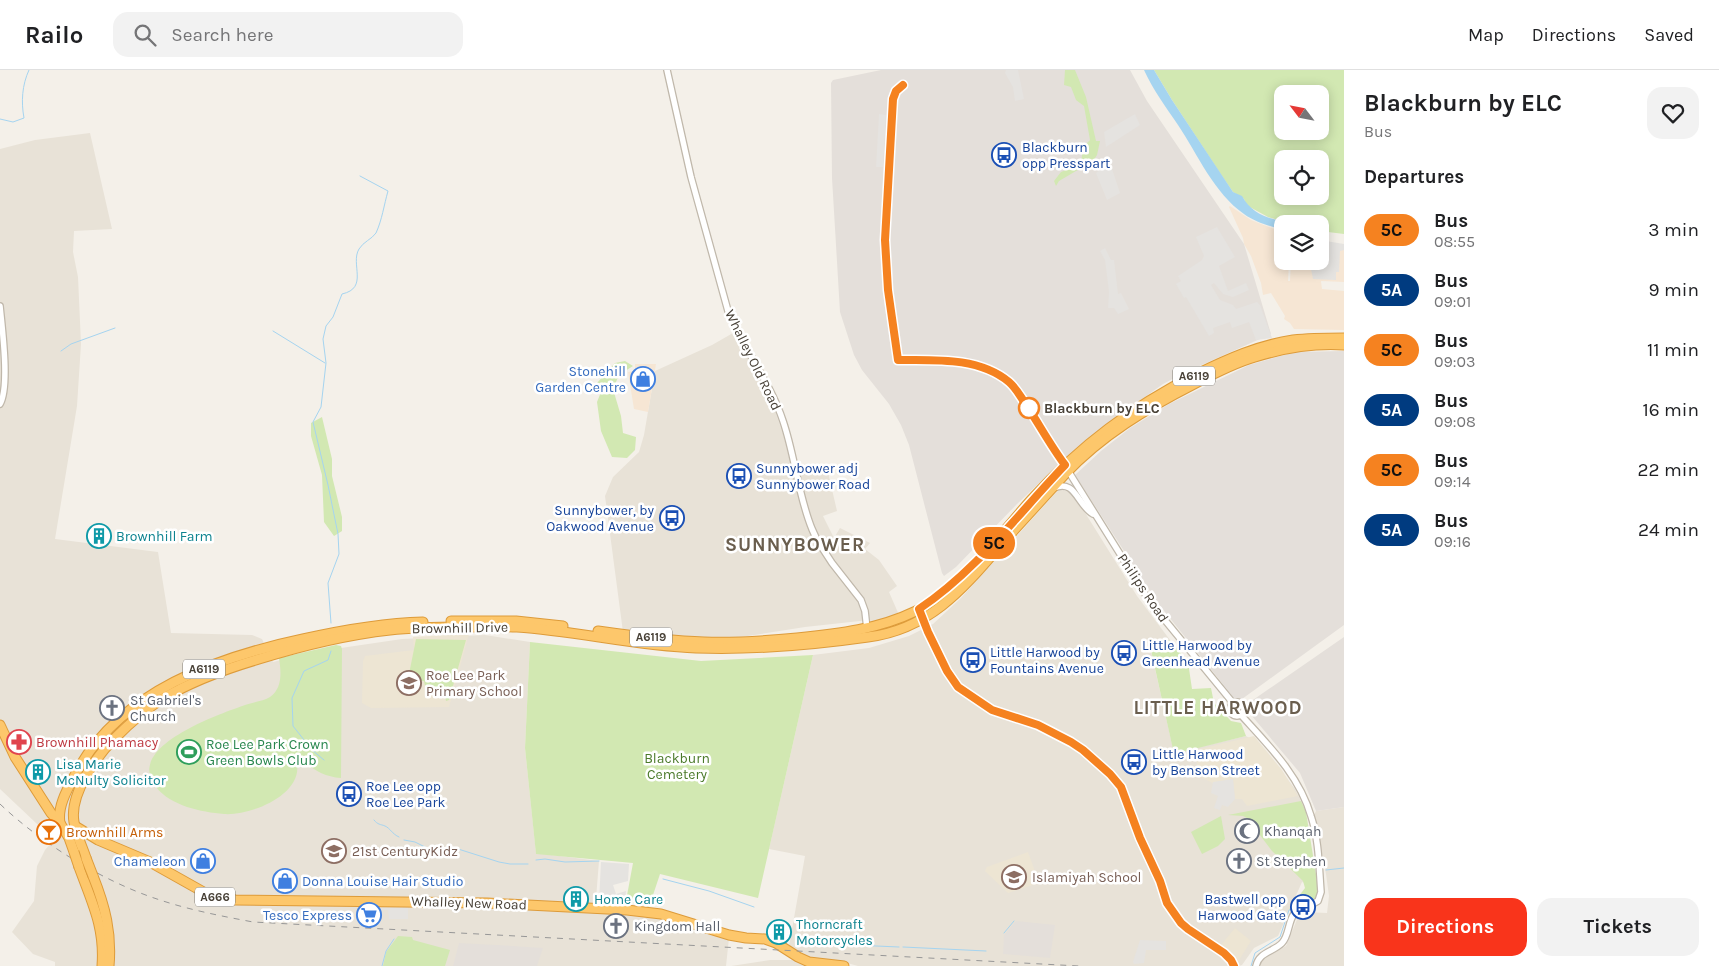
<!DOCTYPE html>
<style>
body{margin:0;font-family:Karla,sans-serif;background:#f2f2f2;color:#202124;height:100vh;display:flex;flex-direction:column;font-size:19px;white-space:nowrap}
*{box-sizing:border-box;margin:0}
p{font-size:16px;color:#757577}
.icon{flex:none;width:28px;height:28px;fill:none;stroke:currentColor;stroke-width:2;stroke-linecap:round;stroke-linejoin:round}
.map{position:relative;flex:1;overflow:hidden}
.panel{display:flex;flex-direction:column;background:#fff;width:375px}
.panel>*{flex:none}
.badge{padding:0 10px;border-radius:16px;font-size:18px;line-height:32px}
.needle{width:32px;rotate:302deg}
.buttons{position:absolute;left:1274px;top:15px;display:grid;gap:10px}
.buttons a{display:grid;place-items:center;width:55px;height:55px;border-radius:10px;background:#fff;box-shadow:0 2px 12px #0003;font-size:25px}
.map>.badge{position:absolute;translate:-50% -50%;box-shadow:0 0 0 2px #fff}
h2{padding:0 20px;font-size:19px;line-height:45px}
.round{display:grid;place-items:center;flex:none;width:52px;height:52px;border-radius:15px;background:#f2f2f2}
.head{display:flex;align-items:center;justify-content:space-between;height:85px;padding:0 20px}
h1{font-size:24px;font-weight:700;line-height:38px}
.cta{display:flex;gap:10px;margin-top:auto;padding:10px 20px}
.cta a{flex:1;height:58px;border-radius:15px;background:#f9341b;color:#fff;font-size:20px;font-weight:700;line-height:58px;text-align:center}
.cta a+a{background:#f2f2f2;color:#202124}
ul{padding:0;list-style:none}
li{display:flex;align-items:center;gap:15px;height:60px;padding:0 20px}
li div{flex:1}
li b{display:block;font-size:19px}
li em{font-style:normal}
li .badge{min-width:55px;font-weight:700;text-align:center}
header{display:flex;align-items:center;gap:30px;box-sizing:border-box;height:70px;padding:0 25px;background:#fff;border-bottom:1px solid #e0e0e0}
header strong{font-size:24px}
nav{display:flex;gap:28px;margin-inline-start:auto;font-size:18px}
.search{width:350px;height:45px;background:#f2f2f2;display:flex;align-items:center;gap:12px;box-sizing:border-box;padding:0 18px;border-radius:15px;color:#757577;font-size:19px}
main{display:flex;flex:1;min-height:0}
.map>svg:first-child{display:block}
.residential{fill:#e8e2d7}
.commercial{fill:#f6e6d4}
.industrial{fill:#e4dfda}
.education{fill:#ede5d3}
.green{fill:#d2e8b2;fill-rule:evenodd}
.parking{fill:#e5e3e0}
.water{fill:#a5d4f0}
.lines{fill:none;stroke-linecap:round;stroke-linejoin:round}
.stream{stroke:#a5d4f0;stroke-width:1}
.minor-casing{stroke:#c0b8ab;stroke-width:8}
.highway-casing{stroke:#dd9b3a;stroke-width:11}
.minor{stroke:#fff;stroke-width:5.5}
.highway{stroke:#fdc76b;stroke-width:9}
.rail{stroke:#979797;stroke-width:1;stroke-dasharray:6 6;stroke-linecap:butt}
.highway-bridge-casing{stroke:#dd9b3a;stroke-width:11;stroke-linecap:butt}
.highway-bridge{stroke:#fdc76b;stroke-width:9}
.line-casing{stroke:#fff;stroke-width:11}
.line{stroke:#f58220;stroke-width:8}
.stop-dot{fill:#fff;stroke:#f58220;stroke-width:2.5}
.labels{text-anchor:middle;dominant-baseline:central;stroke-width:5;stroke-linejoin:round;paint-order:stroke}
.shield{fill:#fff;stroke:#7f7a73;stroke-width:1}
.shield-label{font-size:12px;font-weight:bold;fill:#484137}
.transit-label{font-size:14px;fill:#164399;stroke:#fff;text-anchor:start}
.street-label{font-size:14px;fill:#484137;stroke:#fff}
.shop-label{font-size:14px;fill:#366cbe;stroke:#fff;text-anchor:end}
.stop-label{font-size:14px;font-weight:bold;fill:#484137;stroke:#fff;text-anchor:start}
.culture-label{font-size:14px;fill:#0d838f;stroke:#fff;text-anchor:start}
.education-label{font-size:14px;fill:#785e54;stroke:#fff;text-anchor:start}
.worship-label{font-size:14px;fill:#5b616d;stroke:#fff;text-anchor:start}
.health-label{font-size:14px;fill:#be3a42;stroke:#fff;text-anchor:start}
.leisure-label{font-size:14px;fill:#27864d;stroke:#fff;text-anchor:start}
.park-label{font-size:14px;fill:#4b7a2a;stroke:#fff}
.food-label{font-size:14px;fill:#c56008;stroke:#fff;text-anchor:start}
.district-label{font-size:19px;font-weight:bold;letter-spacing:1px;fill:#6a5e4e;stroke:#fff}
</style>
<header>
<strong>Railo</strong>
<div class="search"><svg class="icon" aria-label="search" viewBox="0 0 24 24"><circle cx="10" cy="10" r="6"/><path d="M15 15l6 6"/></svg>Search here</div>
<nav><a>Map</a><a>Directions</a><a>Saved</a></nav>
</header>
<main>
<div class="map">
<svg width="1344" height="896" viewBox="0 0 1344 896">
<rect width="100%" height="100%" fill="#f4f0e9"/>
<g class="residential">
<path d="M90,63l22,96 -38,2 -1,21 5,25 3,67 -4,62 -22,133 103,13 13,81 81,2 10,4 11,23 34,-9 95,-14 83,-4 45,7 -5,106 11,105 63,8 -4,50 63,6 71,21 -3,28h-671v-4l-22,-8 -21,-22 22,-31 3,-35 8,-16 9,-10 -54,-51v-640l35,-9z"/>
<path d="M733,263l37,63 13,38 9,35 35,-1 10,43 -14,5 11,22 6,-10 30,15 -5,6 14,11 18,26 -8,6 10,23 -22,8 -8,-3 -64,7 -77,12 -47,-2 -58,-5 -18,-136 8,-19 26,-25 5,-17 11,-64 57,-26z"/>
<path d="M1060,418l14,7 63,101 33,44 -19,11 23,102 72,-17 15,9 34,44 5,10 17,88 -15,-5 -24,54 -24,12 -12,17 -3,1h-381l-22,-6h-21l-10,-3 -16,-11 16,-90 -36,-7 44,-194 56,-7 40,-12 24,-12 28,-26z"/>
<path d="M1344,737v159h-84l1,-6 25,-14 12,-29 7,-5 22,1 2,-17 -3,-22 -12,-59 2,-4z"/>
<path d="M770,890h26l23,6h-88z"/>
</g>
<g class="commercial">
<path d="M1230,136l21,14 31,12v29h7l-1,20h2l1,-20h29l24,-17v38l-23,-1 1,8 22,2v39l-50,-1 -4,-6 -6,-4 1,-3 -14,-23 -8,2 -2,-12 -10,-27 -7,-12 -1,-6 -14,-31z"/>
<path d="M635,294h21l-8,48 -14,-3 -6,-37 7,-1z"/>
</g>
<g class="industrial">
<path d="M881,0h249l17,31 97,143 27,90 -87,39 -21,11 -60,43 -32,26 -54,51 -61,63 -12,9 -2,-3 -33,-128 -8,-20 -12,-21 -27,-34 -8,-15 -14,-43 -8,-134 -1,-95 2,-3z"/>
<path d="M1344,281v274l-102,74 -8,-1 -77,-96 -82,-127 26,-24 29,-23 39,-24 80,-39 46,-13z"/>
<path d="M1344,567v170l-28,4 -16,-38 -54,-64 4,-7z"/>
<path d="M1016,851l39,4 -5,33 -47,-4 1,-19z"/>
<path d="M459,873l38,2 46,3 -6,18h-84z"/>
</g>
<g class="education">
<path d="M469,564l-20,73 -78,1 -9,-5 1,-42 2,-5 49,-6 -1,-13z"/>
<path d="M1254,666l28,34 16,26 -51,10 -5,-7h-7l-2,-20 -20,4 -13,-6 -5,-22 -19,5 -1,-3 13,-3 -1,-2z"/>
<path d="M1028,782l11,31 -31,10 -23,-22 2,-4z"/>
<path d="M1235,858l16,13 -15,24 -4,-10 -12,-9z"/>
</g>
<g class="green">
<path d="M1065,0h10l11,27 10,44h4l-3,14 -4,6 -34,20 -3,5 -2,-5 7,-9 20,-8 2,-17 7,-7 -6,-34 -8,-6 -5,-13 -7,-2z"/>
<path d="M1154,0h190v164l-24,-3v-7h-29l-23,-7 -22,-12 -2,-6 -11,-7 -13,-19 -48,-73zM1282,24h38v37h-38zM1282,89h38v37h-38z"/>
<path d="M625,291l8,5 -14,9 -6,14 8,27 2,17 13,4 -1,13 -8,8 -15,-1 -11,-26 -4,-29 4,-10 -4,-9 18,-20z"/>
<path d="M322,347l10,42v17l10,41v14l-8,5 -10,-14 -2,-47 -11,-39v-13z"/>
<path d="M416,569l50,1 -17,60 -3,1 -1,-5h-6l-1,-5h-12l-2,-10h-7l-1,-6 -7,-1z"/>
<path d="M1170,570l18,22 4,27 19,-1 3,15 17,18 10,2 5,13 -72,18 -23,-104z"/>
<path d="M530,572l171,19 112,-6 -55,243 -98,-24 -11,33 -23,-6 7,-38 -97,-9 -11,-106z"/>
<path d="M336,575l5,1 1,3 -1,129c-15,-1 -25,-7 -36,-15l-8,1c5,31 -47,52 -73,50 -23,-2 -53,-8 -68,-27 -33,-40 64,-73 89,-82 8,-3 19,-4 25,-8 13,-9 11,-26 9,-39z"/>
<path d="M1301,731l5,11 13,81 -4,7 -3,2 -1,-4h-3l-19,11 16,-21 -2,-7 -31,-30 -25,-33 -4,-2 -15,-1z"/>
<path d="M1221,746l4,23 -7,7 -16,8 -11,-22z"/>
<path d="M398,866l14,1 1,3 37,10 -5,16h-62l3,-14z"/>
</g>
<g class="parking">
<path d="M1006,0h12l6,29 -9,2 -2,-14 -8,-14z"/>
<path d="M879,44l7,1 -3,52h-7z"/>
<path d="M1135,44l5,11 -34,22 -2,-15z"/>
<path d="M1110,93l10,30 -13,7 -11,-27z"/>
<path d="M1217,157l18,30 -16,9 9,25 18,-8 3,7 -16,7 -10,-3 -9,-11 -3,2 9,15 13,5 3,4 21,-7 3,3 12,33 -16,2 -7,-18 -17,6 -2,-6 -17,6 1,5 -5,3 -23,-39 -2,1 -8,-14 5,-3 -3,-5 24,-16 2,-4 -8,-19z"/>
<path d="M1320,170l24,4v6l-4,1 -1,21h-3v8l-23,-1 -2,-10 -20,-1 1,-7h28z"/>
<path d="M1105,178l6,12h3l4,34 3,-1 8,16 -11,5 -4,-6h-6l1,-16 -4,-32 -5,-9z"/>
<path d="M1233,709l2,20 -7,8 -6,-2 -2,5 -6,-2 4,-12 -7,-3 2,-11z"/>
<path d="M601,792l28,2 -1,17 -15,4 3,9 10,-3 -1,13 -26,-2z"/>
<path d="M365,836h43v13h-19l-1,-9h-23z"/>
<path d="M1140,870l26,1v9h-20l-2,13 -10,1 -1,-2z"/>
</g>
<path class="water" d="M1144,0h10l18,30 61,92 9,4c11,20 28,22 49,28h-9v5c-13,-3 -27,-7 -38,-15 -30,-21 -46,-59 -66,-89 -12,-18 -25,-35 -34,-55z"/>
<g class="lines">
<g class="stream">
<path d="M0,49l13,3 11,-4c-3,-16 -2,-33 5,-48"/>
<path d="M273,261l52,32"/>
<path d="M61,281l10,-7 44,-16"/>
<path d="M331,553l-3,-40 11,-29 -1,-20 -10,-49 -15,-63 8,-15 5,-44 -3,-24 3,-13 7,-9 9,-23c27,-6 8,-30 17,-45 4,-7 13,-10 17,-16 6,-13 8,-28 12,-42l-28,-15"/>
<path d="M324,690l-12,-10 -19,-24 -1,-28 12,-27 24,-11 3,-9"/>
<path d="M374,750c4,5 6,4 11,6 5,2 7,8 14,11"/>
<path d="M404,770l11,2 16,8 24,-2 44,14 11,2h18"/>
<path d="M536,790l9,-1 20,3 34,-1"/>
<path d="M1326,800l18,-2"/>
<path d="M663,809l46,12 45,16"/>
<path d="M1004,863l10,-12"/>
<path d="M808,873l91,4"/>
<path d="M903,877l83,4"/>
<path d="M382,896l4,-15 8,-12"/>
<path d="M1251,896l4,-13 25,-16 9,-27 22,-10"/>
</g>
<defs>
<g id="minor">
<path d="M667,0l24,107 37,134c15,38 42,70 55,110 12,35 15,74 29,108l5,11 15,23 29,37 4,11 2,18"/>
<path d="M0,236c2,22 10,80 0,98"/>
<path d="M1067,399l83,133 83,101"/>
<path d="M1054,418c21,-10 24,18 39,26"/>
<path d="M919,539l9,23 19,39 11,16 34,23 46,15 33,17 12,8 27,24 11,13 19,51 20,43 7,22 14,20 7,6 36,24 7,7 3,6"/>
<circle cx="1237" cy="639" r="7"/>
<path d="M1241,645c28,31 58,60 70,101 8,24 8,51 10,76l-3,9 -24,13c-6,8 -5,22 -12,29 -9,9 -23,9 -26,23"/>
</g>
<g id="highway">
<path d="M451,551h65l47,5"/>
<path d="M598,561c35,5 70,10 106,11 31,1 62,-1 93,-4 42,-4 82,-9 119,-27 44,-22 84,-76 116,-112 50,-55 99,-91 165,-125 31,-15 62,-29 96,-34 17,-2 34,-2 51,-2"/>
<path d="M0,655l15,32 36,56 9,10 9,15 5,14"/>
<path d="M60,753c-3,-17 8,-35 16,-50 44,-82 142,-116 227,-134 40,-9 79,-16 120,-17"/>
<path d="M75,756l23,14 52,22 57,32 28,6 252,3 140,7 34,4 68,21 17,3 19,1 11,4 22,14 11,5 35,4"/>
<path d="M86,788c-4,-12 -10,-24 -12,-36 -5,-28 23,-67 42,-85 14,-14 29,-27 46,-38 30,-18 63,-30 97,-40 42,-13 86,-24 131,-29 25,-3 50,-3 75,-3 17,0 35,-1 52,0 60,4 119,19 179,21 57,2 116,-3 172,-11 64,-8 98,-52 137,-97 20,-22 40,-44 60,-66 37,-39 82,-66 129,-90 19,-10 40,-21 61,-27 29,-9 59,-14 89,-12"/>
<path d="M79,797c13,36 26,60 23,99"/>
<path d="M93,806c12,30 19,57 16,90"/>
</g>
</defs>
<use href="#minor" class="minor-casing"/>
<use href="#highway" class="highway-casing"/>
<use href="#minor" class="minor"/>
<use href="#highway" class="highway"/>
<path class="rail" d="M0,734c42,40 104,78 160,96 30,10 61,16 93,22l826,44"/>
<defs>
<g id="highway-bridge">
<path d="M74,782l5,15"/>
<path d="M86,788l7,18"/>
</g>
</defs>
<use href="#highway-bridge" class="highway-bridge-casing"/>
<use href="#highway-bridge" class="highway-bridge"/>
</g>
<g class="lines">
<defs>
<path id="line" d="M903,15l-7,6 -3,8 -8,141 3,50 10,70c37,0 81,-3 111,22 7,6 11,14 16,21 14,21 25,42 40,62 -47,49 -89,106 -146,144l9,23 19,39 11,16 34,23 46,15 33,17 12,8 27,24 11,13 19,51 20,43 7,22 14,20 7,6 36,24 7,7 3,6"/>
</defs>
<use href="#line" class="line-casing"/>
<use href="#line" class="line"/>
</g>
<defs>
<symbol id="bus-ring" viewBox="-11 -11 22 22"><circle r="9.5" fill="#fff" stroke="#1a4fb4" stroke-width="1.5"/><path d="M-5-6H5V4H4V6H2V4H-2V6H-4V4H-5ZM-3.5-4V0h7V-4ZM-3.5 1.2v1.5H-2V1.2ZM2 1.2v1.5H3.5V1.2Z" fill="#1a4fb4"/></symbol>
<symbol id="shop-ring" viewBox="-11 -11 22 22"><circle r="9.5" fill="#fff" stroke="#3f7fe0" stroke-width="1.5"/><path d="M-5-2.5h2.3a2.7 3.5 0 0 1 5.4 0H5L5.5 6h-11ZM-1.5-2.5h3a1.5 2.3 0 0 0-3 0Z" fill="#3f7fe0"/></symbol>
<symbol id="building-ring" viewBox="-11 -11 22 22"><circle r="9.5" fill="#fff" stroke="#0f9aa8" stroke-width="1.5"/><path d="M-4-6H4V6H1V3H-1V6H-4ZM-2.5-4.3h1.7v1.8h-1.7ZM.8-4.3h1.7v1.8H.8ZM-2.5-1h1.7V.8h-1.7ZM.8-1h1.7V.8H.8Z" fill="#0f9aa8"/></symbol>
<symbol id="school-ring" viewBox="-11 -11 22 22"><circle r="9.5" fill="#fff" stroke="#8d6e63" stroke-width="1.5"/><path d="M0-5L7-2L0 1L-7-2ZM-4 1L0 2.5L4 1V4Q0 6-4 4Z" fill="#8d6e63"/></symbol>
<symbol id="church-ring" viewBox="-11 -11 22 22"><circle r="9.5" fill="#fff" stroke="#6b7280" stroke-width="1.5"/><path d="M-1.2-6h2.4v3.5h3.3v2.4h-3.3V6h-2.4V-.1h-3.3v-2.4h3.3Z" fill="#6b7280"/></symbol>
<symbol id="pharmacy-ring" viewBox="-11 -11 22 22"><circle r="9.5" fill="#fff" stroke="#e0444e" stroke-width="1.5"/><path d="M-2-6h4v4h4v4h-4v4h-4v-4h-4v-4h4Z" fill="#e0444e"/></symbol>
<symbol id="stadium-ring" viewBox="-11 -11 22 22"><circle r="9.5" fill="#fff" stroke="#2e9e5b" stroke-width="1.5"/><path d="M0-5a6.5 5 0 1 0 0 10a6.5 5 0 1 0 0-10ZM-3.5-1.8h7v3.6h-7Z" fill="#2e9e5b"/></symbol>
<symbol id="mosque-ring" viewBox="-11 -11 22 22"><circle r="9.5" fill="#fff" stroke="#6b7280" stroke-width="1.5"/><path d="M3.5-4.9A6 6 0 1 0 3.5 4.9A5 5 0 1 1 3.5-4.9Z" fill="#6b7280"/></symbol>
<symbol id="bar-ring" viewBox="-11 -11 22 22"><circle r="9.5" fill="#fff" stroke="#e8710a" stroke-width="1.5"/><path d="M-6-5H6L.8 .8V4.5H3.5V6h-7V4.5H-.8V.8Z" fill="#e8710a"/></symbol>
<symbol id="supermarket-ring" viewBox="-11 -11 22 22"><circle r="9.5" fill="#fff" stroke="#3f7fe0" stroke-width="1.5"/><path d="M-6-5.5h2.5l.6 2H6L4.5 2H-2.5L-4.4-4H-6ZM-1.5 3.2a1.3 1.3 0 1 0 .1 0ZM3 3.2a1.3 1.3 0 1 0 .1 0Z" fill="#3f7fe0"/></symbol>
</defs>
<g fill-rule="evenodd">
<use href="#bus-ring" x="990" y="71" width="28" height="28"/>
<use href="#shop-ring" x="629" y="295" width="28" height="28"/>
<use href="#bus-ring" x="725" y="392" width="28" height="28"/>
<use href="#bus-ring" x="658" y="434" width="28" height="28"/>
<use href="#building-ring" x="85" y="452" width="28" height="28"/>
<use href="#bus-ring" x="1110" y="569" width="28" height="28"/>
<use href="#bus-ring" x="959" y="576" width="28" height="28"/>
<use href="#school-ring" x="395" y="599" width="28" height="28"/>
<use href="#church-ring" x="98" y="624" width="28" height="28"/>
<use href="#pharmacy-ring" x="5" y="658" width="28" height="28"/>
<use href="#stadium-ring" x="175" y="668" width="28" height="28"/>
<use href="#bus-ring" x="1120" y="678" width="28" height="28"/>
<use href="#building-ring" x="24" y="688" width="28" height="28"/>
<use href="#bus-ring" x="335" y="710" width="28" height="28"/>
<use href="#mosque-ring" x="1233" y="747" width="28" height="28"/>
<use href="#bar-ring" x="35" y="748" width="28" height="28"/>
<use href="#school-ring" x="320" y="767" width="28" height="28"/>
<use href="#shop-ring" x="189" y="777" width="28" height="28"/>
<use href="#church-ring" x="1225" y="777" width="28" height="28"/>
<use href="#school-ring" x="1000" y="793" width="28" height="28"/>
<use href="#shop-ring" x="271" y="797" width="28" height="28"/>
<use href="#building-ring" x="562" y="815" width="28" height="28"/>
<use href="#bus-ring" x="1289" y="823" width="28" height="28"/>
<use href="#supermarket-ring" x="355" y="831" width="28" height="28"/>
<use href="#church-ring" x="602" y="842" width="28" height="28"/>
<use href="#building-ring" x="765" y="848" width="28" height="28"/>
</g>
<circle class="stop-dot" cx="1029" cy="338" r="10"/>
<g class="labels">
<g class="shield">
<rect x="1173" y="296.5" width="42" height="19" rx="4"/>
<rect x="630" y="557.5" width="42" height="19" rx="4"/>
<rect x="183" y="589.5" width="42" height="19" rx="4"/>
<rect x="195" y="817.5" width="40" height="19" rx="4"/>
</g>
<g class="shield-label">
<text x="1194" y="306">A6119</text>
<text x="651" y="567">A6119</text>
<text x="204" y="599">A6119</text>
<text x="215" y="827">A666</text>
</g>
<g class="transit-label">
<text x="1022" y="77">Blackburn<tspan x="1022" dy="16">opp Presspart</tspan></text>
<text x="756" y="398">Sunnybower adj<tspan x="756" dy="16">Sunnybower Road</tspan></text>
<text x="654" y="440" text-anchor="end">Sunnybower, by<tspan x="654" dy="16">Oakwood Avenue</tspan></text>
<text x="1142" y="575">Little Harwood by<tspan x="1142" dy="16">Greenhead Avenue</tspan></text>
<text x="990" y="582">Little Harwood by<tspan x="990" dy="16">Fountains Avenue</tspan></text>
<text x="1152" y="684">Little Harwood<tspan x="1152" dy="16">by Benson Street</tspan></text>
<text x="366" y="716">Roe Lee opp<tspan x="366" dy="16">Roe Lee Park</tspan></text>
<text x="1286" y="829" text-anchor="end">Bastwell opp<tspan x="1286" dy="16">Harwood Gate</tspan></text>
</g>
<g class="street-label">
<text transform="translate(753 290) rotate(64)">Whalley Old Road</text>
<text transform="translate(1143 518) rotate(56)">Philips Road</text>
<text transform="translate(460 558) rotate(-1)">Brownhill Drive</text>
<text transform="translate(469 833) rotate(2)">Whalley New Road</text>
</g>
<g class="shop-label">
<text x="626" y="301">Stonehill<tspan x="626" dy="16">Garden Centre</tspan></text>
<text x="186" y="791">Chameleon</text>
<text x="302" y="811" text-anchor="start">Donna Louise Hair Studio</text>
<text x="352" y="845">Tesco Express</text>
</g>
<g class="stop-label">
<text x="1044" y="338">Blackburn by ELC</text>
</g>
<g class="culture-label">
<text x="116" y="466">Brownhill Farm</text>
<text x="56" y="694">Lisa Marie<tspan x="56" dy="16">McNulty Solicitor</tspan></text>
<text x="594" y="829">Home Care</text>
<text x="796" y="854">Thorncraft<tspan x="796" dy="16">Motorcycles</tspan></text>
</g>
<g class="education-label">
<text x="426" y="605">Roe Lee Park<tspan x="426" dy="16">Primary School</tspan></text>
<text x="352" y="781">21st CenturyKidz</text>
<text x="1032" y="807">Islamiyah School</text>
</g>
<g class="worship-label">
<text x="130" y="630">St Gabriel's<tspan x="130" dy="16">Church</tspan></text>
<text x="1264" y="761">Khanqah</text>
<text x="1256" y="791">St Stephen</text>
<text x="634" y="856">Kingdom Hall</text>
</g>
<g class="health-label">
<text x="36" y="672">Brownhill Phamacy</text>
</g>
<g class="leisure-label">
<text x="206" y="674">Roe Lee Park Crown<tspan x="206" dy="16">Green Bowls Club</tspan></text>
</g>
<g class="park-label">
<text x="677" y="688">Blackburn<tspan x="677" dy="16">Cemetery</tspan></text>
</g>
<g class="food-label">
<text x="66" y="762">Brownhill Arms</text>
</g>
<g class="district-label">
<text x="795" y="475">SUNNYBOWER</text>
<text x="1218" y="638">LITTLE HARWOOD</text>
</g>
</g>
</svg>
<div class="buttons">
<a><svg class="needle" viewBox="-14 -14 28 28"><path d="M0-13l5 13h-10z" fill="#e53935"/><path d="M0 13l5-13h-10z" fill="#757577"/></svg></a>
<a><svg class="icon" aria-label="locate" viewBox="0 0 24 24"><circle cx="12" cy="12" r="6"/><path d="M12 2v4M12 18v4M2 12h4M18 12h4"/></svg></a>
<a><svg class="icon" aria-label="layers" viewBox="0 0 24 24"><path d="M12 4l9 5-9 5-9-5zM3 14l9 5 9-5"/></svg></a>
</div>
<b class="badge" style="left:994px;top:473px;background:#f58220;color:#111">5C</b>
</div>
<section class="panel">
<div class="head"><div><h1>Blackburn by ELC</h1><p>Bus</p></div><a class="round"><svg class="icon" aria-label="heart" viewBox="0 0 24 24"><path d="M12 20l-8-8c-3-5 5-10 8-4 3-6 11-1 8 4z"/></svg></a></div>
<h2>Departures</h2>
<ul>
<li><span class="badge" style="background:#f58220;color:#111">5C</span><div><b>Bus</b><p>08:55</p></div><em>3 min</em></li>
<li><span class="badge" style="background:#003b80;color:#fff">5A</span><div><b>Bus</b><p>09:01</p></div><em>9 min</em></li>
<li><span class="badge" style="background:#f58220;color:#111">5C</span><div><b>Bus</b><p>09:03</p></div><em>11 min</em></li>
<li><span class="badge" style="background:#003b80;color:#fff">5A</span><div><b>Bus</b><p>09:08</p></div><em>16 min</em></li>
<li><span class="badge" style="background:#f58220;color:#111">5C</span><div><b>Bus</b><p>09:14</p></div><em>22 min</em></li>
<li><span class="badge" style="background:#003b80;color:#fff">5A</span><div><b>Bus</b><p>09:16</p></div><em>24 min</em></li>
</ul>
<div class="cta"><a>Directions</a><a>Tickets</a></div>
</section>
</main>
